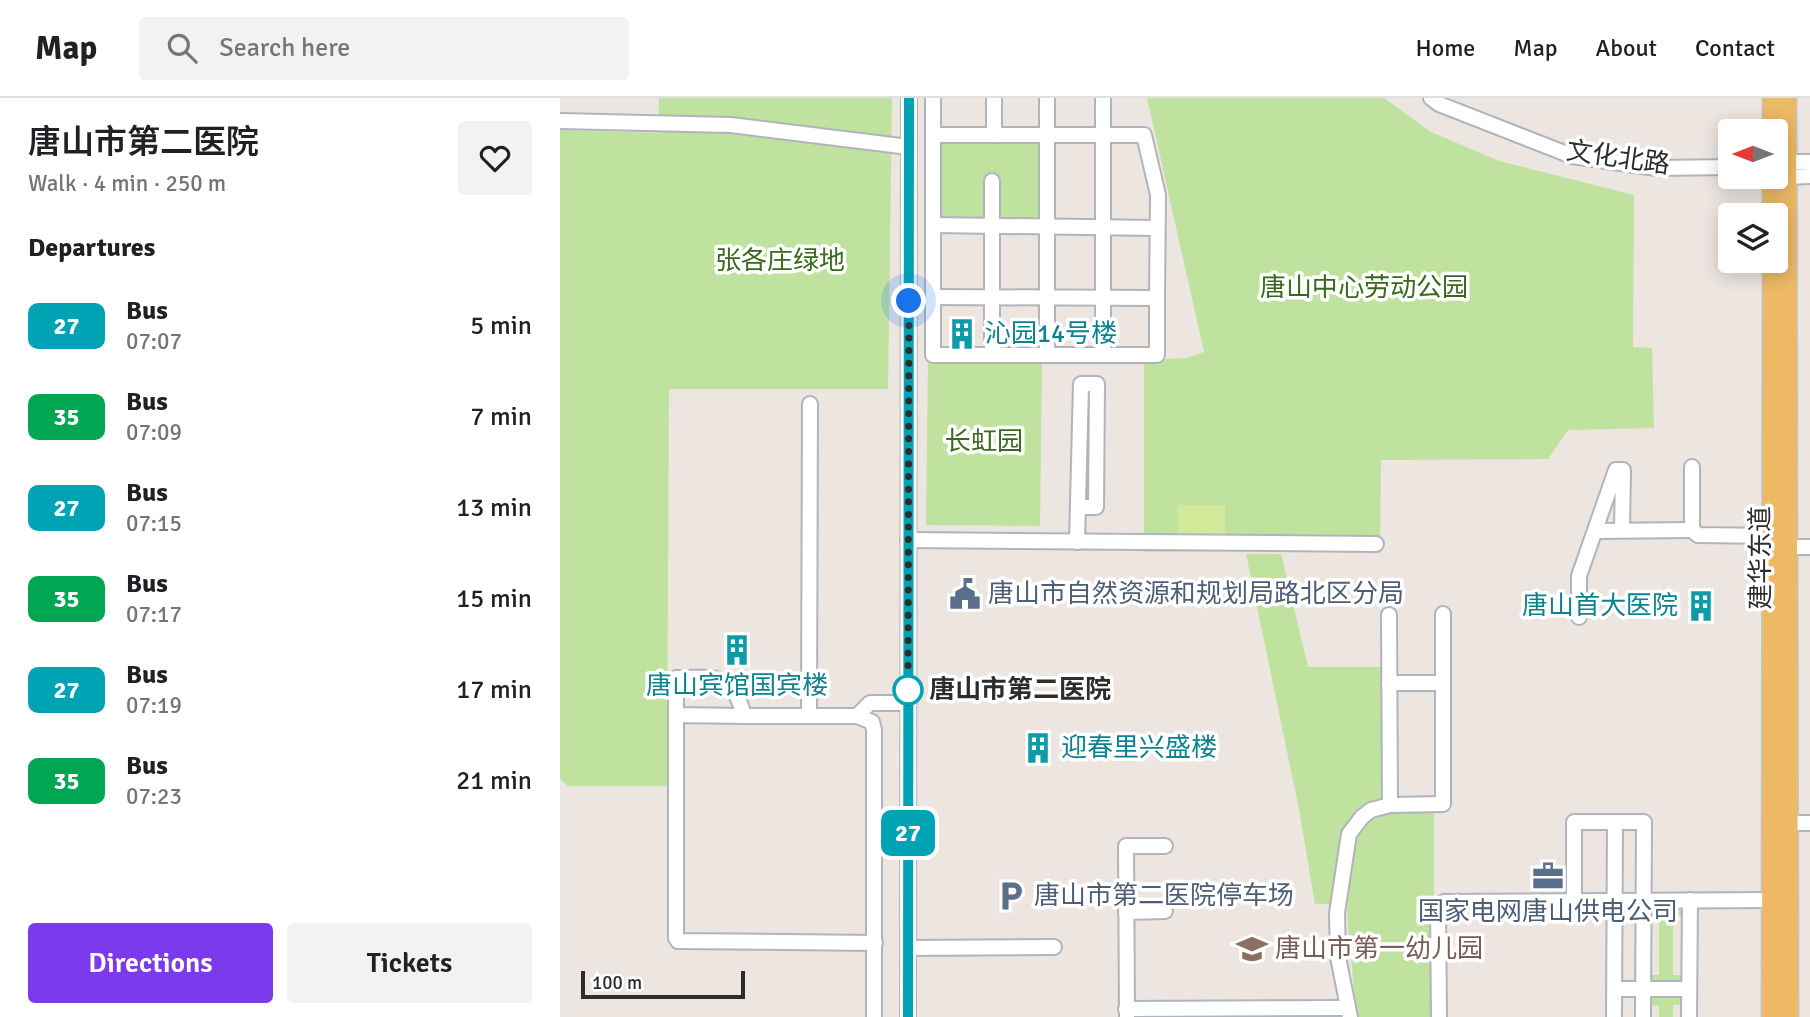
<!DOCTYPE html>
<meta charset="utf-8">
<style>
body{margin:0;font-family:Signika,"Noto Sans SC",sans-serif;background:#f2f2f2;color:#202124;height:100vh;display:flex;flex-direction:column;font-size:26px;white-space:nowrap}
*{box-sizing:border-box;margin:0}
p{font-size:23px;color:#757577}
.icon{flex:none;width:38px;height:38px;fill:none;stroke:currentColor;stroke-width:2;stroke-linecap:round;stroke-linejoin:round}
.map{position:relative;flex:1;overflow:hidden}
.details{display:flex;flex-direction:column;background:#fff;width:560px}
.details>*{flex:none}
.badge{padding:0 14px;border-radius:10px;font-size:24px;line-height:46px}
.needle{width:46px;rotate:270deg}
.controls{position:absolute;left:1158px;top:21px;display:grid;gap:14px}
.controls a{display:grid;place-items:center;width:70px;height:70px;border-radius:7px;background:#fff;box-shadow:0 4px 18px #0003;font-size:35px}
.scale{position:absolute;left:21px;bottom:18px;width:164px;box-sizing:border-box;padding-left:7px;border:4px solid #2d2d2d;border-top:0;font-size:19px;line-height:24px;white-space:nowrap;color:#2d2d2d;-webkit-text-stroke:5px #fff;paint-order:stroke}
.you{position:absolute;width:35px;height:35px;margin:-18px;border:5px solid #fff;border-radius:50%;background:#1a73e8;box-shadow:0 0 0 10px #1a73e833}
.map>.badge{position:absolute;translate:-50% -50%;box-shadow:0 0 0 4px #fff}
h2{padding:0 28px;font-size:26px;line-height:63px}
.round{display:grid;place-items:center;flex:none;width:74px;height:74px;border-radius:7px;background:#f2f2f2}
.headline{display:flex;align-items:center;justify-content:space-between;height:119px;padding:0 28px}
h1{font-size:33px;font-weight:600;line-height:52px}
.button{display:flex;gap:14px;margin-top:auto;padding:14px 28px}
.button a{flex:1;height:80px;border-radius:7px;background:#7c3aed;color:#fff;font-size:28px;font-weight:600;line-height:80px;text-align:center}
.button a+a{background:#f2f2f2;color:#202124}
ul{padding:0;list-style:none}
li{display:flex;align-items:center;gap:21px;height:91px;padding:0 28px}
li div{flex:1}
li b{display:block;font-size:26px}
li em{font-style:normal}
li .badge{min-width:77px;font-weight:700;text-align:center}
header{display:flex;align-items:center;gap:42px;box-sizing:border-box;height:98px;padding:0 35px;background:#fff;border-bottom:2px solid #e0e0e0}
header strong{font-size:33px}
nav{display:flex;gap:38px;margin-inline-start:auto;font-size:24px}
.search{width:490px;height:63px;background:#f2f2f2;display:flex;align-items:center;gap:18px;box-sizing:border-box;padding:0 24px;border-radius:7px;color:#757577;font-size:26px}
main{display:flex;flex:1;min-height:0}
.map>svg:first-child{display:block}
.green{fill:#bfe29e}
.pitch{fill:#d3e99a}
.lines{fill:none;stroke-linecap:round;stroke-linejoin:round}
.minor-casing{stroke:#b0b4bc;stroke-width:18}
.major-casing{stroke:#c4c4c4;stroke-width:21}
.minor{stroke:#fff;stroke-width:14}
.major{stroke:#edb965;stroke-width:18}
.line-casing{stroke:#fff;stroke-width:16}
.line{stroke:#00a3b4;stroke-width:10}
.walk{stroke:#2d2d2d;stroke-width:7;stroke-dasharray:0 12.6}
.stop-dot{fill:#fff;stroke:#00a3b4;stroke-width:3.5}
.labels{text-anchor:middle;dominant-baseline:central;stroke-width:7;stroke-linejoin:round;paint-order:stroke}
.street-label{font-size:26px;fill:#2d2d2d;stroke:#fff}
.park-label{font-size:26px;fill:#38691d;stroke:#fff}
.culture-label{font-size:26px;fill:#0d838f;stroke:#fff;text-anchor:start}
.service-label{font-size:26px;fill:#4e5e75;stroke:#fff;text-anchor:start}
.stop-label{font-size:26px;font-weight:bold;fill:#2d2d2d;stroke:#fff;text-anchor:start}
.education-label{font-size:26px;fill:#785e54;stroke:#fff;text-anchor:start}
</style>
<header>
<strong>Map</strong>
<div class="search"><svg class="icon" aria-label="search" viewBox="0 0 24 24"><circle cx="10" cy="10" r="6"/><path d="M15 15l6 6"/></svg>Search here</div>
<nav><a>Home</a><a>Map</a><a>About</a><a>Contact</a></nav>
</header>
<main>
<section class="details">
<div class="headline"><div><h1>唐山市第二医院</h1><p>Walk · 4 min · 250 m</p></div><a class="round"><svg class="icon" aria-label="heart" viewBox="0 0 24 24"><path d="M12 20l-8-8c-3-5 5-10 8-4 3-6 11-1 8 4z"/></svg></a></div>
<h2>Departures</h2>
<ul>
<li><span class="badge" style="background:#00a3b4;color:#fff">27</span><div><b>Bus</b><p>07:07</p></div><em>5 min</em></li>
<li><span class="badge" style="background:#00a651;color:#fff">35</span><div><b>Bus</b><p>07:09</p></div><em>7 min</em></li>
<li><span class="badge" style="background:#00a3b4;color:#fff">27</span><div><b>Bus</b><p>07:15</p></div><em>13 min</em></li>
<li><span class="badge" style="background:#00a651;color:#fff">35</span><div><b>Bus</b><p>07:17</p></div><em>15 min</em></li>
<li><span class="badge" style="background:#00a3b4;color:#fff">27</span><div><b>Bus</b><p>07:19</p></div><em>17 min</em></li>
<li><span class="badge" style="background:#00a651;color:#fff">35</span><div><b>Bus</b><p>07:23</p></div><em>21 min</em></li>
</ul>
<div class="button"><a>Directions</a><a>Tickets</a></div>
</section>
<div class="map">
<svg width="1250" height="919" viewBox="0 0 1250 919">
<rect width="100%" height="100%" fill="#ede5e0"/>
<g class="green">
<path d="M99,0h233l-4,291h-219l-2,397h-99l-8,-7v-649l98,3z"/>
<path d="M587,0h237l47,34 68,29 135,34 -1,152 19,1 2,80 -86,2 -20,29 -167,1 -1,89 -236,3v-192l43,-2 17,-6z"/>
<path d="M381,42h100l-1,79 -2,3 -98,-4 -2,-4v-71z"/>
<path d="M368,259l114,2 -2,167 -114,-1z"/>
<path d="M686,456h35l27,113h74l1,130 -18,6 -13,13 -16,88h-21l-16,-95z"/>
<path d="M874,711v208h-75l-5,-27 -7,-77 6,-74 9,-19 21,-8z"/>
<path d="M1093,807l29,2 2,9h-11v59h11l-3,8h-31l-3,-8h12v-59h-12l2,-8z"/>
<path d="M1093,897h26l5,10h-11v12h-14v-11l-12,-1 2,-7z"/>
</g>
<rect class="pitch" x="618" y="407" width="47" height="30"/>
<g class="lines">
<defs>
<g id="minor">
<path d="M373,0v257h224v-57"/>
<path d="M487,0v257"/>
<path d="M543,0v257"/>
<path d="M871,0l8,6 133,52 84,12 75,-1"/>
<path d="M0,23l171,4 178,22"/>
<path d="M373,37h211l14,60 -1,103 -224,-1"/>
<path d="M434,37v-37"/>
<path d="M1217,67l11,-3h22"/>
<path d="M1220,74l8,5 22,-1"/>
<path d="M432,83v174"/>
<path d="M373,127l223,3"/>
<path d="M1132,369v63l6,5 75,1"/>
<path d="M1035,433l97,-1"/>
<path d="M348,442l468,4"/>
<path d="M517,444l4,-158h16l-1,123h-17"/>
<path d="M1227,449h23"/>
<path d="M829,517l1,190"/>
<path d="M1019,519v-41l37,-106h7l-1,60"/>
<path d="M829,585h54"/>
<path d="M116,617l68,1c-12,-45 -28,-38 -68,-38v260l2,3 197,2"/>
<path d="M249,617l1,-311"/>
<path d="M184,618h113l15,6 2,8v287"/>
<path d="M297,618l13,-13h38"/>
<path d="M1229,725h21"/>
<path d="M1014,803v-79h70l-1,195"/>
<path d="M566,814l39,-1"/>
<path d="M348,850l146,-1"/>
<path d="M1055,891h74"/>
<path d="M566,911l221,-1"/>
<path d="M567,918l-1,-170h39"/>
<path d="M348,919l1,-919"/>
<path d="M790,919l-12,-60 -1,-44 12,-79 13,-17 9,-7 19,-5 53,-1v-190"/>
<path d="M879,919l-1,-110 6,-5 327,-2"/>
<path d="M1054,919l1,-195"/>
<path d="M1129,919l1,-117"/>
</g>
<g id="major">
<path d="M1227,0l2,919"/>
<path d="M1212,33v-33"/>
<path d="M1212,79v38"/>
<path d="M1211,919l1,-756"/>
</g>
</defs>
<use href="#minor" class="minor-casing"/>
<use href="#major" class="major-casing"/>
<use href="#minor" class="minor"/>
<use href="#major" class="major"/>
</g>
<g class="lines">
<defs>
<path id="line" d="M348,919l1,-919"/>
</defs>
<use href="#line" class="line-casing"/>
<use href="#line" class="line"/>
<path class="walk" d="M348,592v13l1,-402"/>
</g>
<defs>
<symbol id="building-bare" viewBox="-9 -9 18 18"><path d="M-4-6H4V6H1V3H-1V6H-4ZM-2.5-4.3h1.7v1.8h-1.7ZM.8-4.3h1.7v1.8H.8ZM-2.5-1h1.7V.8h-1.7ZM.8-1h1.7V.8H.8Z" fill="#0f9aa8" stroke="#fff" stroke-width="2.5" paint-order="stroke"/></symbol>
<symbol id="civic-bare" viewBox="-9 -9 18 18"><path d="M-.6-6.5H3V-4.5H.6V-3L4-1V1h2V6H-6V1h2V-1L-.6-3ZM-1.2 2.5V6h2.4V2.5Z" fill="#5c6f8a" stroke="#fff" stroke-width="2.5" paint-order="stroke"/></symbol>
<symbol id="office-bare" viewBox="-9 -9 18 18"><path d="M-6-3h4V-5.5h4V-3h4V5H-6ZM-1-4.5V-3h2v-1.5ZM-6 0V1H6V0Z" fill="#5c6f8a" stroke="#fff" stroke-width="2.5" paint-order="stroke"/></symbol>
<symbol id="parking-bare" viewBox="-9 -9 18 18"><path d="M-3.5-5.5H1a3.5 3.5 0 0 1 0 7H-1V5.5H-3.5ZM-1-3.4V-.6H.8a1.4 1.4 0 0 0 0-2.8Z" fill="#5c6f8a" stroke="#fff" stroke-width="2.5" paint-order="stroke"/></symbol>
<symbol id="school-bare" viewBox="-9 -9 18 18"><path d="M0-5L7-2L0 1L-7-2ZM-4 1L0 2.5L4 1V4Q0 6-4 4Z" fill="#8d6e63" stroke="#fff" stroke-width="2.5" paint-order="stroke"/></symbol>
</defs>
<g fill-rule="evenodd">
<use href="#building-bare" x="380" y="214" width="44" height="44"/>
<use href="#civic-bare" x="383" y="474" width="44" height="44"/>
<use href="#building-bare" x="1119" y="486" width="44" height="44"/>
<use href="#building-bare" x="155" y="530" width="44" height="44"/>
<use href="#building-bare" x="456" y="628" width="44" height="44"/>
<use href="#office-bare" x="966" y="756" width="44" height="44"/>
<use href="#parking-bare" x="429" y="776" width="44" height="44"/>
<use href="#school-bare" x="670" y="829" width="44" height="44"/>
</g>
<circle class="stop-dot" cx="348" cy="592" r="14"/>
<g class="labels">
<g class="street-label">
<text transform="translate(1058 60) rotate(8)">文化北路</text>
<text transform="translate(1201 460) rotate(-90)">建华东道</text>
</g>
<g class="park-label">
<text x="220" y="163">张各庄绿地</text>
<text x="804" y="190">唐山中心劳动公园</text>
<text x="424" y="344">长虹园</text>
</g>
<g class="culture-label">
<text x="425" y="236">沁园14号楼</text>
<text x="1118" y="508" text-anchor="end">唐山首大医院</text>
<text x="177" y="588" text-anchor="middle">唐山宾馆国宾楼</text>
<text x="501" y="650">迎春里兴盛楼</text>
</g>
<g class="service-label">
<text x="428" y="496">唐山市自然资源和规划局路北区分局</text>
<text x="474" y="798">唐山市第二医院停车场</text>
<text x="988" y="814" text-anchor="middle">国家电网唐山供电公司</text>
</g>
<g class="stop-label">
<text x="369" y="592">唐山市第二医院</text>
</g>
<g class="education-label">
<text x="715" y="851">唐山市第一幼儿园</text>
</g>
</g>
</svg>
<div class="controls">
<a><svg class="needle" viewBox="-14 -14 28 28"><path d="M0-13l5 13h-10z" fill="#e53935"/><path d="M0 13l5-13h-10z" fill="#757577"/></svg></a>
<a><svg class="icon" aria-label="layers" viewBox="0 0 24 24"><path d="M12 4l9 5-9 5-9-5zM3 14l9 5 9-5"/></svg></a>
</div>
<div class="scale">100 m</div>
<div class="you" style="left:349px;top:203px"></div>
<b class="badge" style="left:348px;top:735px;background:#00a3b4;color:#fff">27</b>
</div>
</main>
